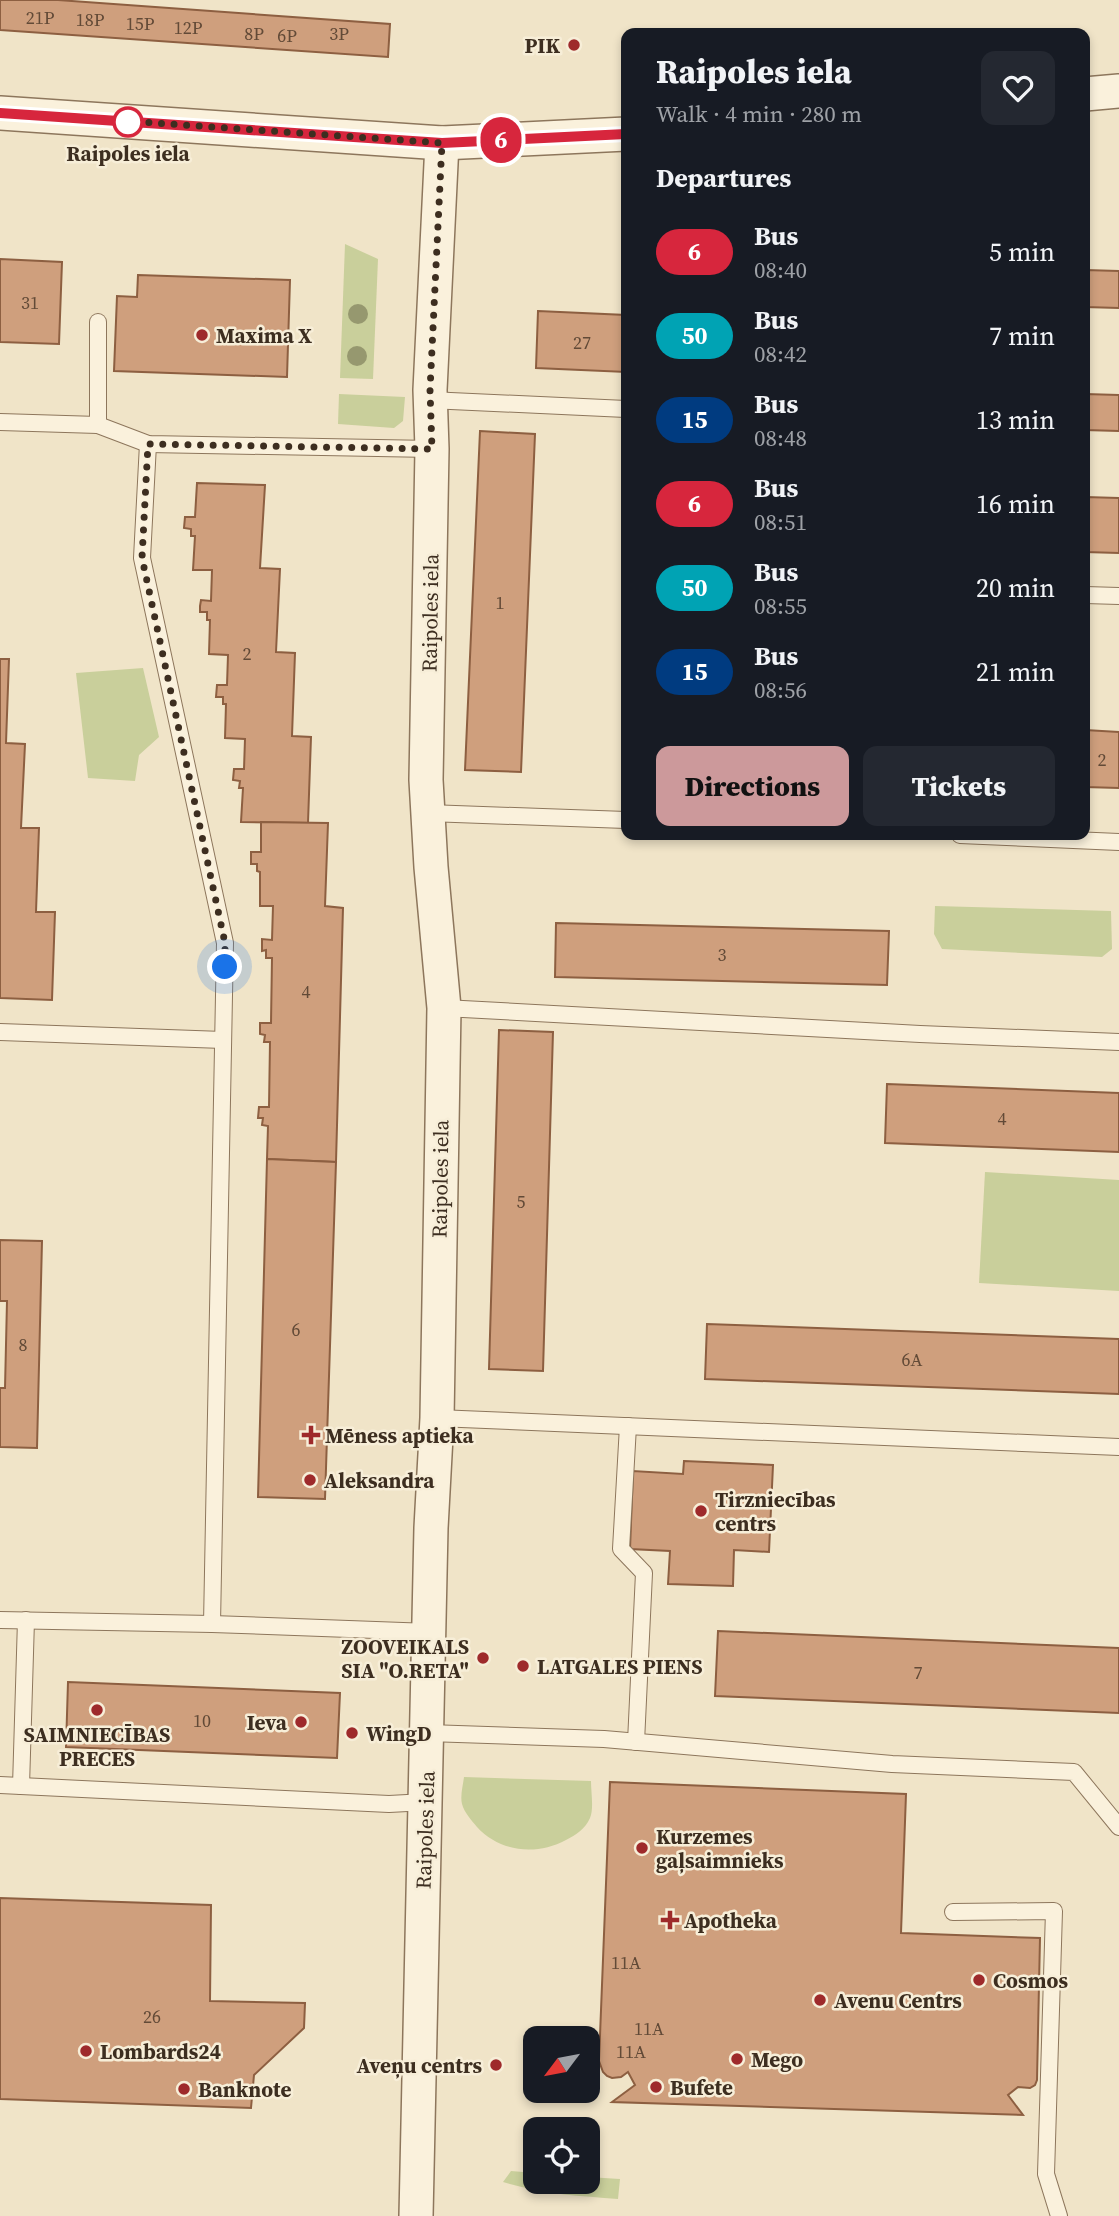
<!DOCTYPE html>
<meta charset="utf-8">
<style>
body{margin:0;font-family:"Source Serif 4",serif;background:#242831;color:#f1f3f6;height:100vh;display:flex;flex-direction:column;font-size:26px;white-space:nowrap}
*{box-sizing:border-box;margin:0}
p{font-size:23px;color:#9ea1a6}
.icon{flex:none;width:38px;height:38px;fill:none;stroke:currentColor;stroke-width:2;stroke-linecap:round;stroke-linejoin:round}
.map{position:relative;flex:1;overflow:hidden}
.sheet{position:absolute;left:621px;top:28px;width:469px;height:812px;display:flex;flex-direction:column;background:#171b24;border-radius:14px;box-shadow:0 4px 10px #0003}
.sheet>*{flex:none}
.badge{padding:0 14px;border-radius:23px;font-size:24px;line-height:46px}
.needle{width:46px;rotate:238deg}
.fabs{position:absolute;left:523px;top:2026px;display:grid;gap:14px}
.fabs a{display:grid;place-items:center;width:77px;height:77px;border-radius:14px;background:#171b24;box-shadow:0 4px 10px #0003;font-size:35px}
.you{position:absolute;width:35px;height:35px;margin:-18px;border:5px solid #fff;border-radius:50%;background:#1a73e8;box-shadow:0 0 0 10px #1a73e833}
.map>.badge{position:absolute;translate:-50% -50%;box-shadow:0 0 0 4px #fff}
h2{padding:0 35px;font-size:26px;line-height:63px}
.round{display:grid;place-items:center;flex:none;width:74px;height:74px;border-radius:14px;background:#242831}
.headline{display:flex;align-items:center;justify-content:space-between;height:119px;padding:0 35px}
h1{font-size:33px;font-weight:800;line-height:52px}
.cta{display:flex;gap:14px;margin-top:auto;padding:14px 35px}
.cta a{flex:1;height:80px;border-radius:14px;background:#cc999b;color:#111;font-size:28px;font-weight:800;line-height:80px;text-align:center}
.cta a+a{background:#242831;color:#f1f3f6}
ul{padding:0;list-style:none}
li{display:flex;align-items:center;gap:21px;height:84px;padding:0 35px}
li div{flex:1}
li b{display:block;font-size:26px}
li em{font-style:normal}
li .badge{min-width:77px;font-weight:700;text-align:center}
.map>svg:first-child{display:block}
.green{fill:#c9cf9b}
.building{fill:#cf9f7d;stroke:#8d5f41;stroke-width:2}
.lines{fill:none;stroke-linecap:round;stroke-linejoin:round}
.service-casing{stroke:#8d765c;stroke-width:18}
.minor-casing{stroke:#8d765c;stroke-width:36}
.service{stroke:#faf1dc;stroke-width:16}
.minor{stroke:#faf1dc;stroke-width:33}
.tree{fill:#96986f}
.line-casing{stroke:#fff;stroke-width:16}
.line{stroke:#d7263d;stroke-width:10}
.walk{stroke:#3d2e20;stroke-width:7;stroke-dasharray:0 12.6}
.poi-dot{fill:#9e2a2b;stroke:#f7eed8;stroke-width:2.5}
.stop-dot{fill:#fff;stroke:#d7263d;stroke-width:3.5}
.labels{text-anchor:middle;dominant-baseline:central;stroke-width:5;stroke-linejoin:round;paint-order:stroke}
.number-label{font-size:18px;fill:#624a37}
.poi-label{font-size:21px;font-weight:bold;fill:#3d2e20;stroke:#f7eed8;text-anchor:start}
.stop-label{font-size:21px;font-weight:bold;fill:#3d2e20;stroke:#f7eed8}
.street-label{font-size:21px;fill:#3d2e20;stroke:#f7eed8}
</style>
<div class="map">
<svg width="1119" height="2216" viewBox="0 0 1119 2216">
<rect width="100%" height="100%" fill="#f0e4c8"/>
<g class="green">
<path d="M345,244l33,15 -5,120 -33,-1z"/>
<path d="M339,394l66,3 -2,24 -9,7 -56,-4z"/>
<path d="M143,668l16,69 -20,18 -4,26 -47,-3 -12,-105z"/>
<path d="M935,906l176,5 1,38 -10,8 -160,-8 -8,-15z"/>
<path d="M985,1172l134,8v111l-140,-8z"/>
<path d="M464,1777l127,4c0,11 3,28 -1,37 -5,11 -14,17 -24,22 -30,16 -66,12 -89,-13 -5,-6 -13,-15 -15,-23 -2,-8 1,-19 2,-27z"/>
<path d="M511,2171l24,2 1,9h52v-5l32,2 -2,20c-39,-3 -77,-5 -115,-17z"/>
</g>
<g class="building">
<path d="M0,0h58l332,24 -2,33 -388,-27z"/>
<path d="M0,259l62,3 -3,82 -59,-2z"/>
<path d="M1085,270l34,1v37l-34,-1z"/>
<path d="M138,275l152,5 -3,97 -173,-6 3,-75 20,1z"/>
<path d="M538,311l88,4v57l-90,-4z"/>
<path d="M1085,394l34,1v36l-34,-1z"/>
<path d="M480,431l55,3 -14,338 -56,-2z"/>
<path d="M197,483l68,2 -5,83 20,1 -4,83 19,1 -3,83 19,1 -3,86 -67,-1 2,-34h-4l1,-7 -7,-1 1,-11h10l1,-30 -20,-1 1,-34h-3v-7h-7l1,-12h10l1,-30 -19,-1 1,-34h-3v-8h-7v-6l1,-6 10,1 1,-31h-19l2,-34h-4v-7l-7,-1 1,-11h10z"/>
<path d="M1085,497l34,1v55l-34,-1z"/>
<path d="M0,659h9l-3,84 19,1 -4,84h18l-3,84h19l-3,88 -52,-2z"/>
<path d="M1085,730l34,2v56l-34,-1z"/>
<path d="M261,822l67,1 -3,83 18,2 -7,254 -69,-3 1,-33 -6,-1 1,-7h-5l1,-11h10l1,-65h-6l1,-7 -5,-1v-11h11l1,-65h-6v-8l-4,1v-12l10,1 1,-34h-13v-34l-3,-1v-7h-6v-12h10z"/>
<path d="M556,923l333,8 -2,54 -332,-8z"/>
<path d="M499,1030l54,2 -10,339 -54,-2z"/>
<path d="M887,1084l232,9v59l-234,-9z"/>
<path d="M267,1159l69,3 -11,337 -67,-2z"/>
<path d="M0,1240l42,1 -5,207 -37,-1v-59h5l2,-87h-7z"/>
<path d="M707,1324l412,15v55l-414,-15z"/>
<path d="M684,1461l89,4 -4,87 -35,-2 -1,36 -65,-2 2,-33 -40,-2 3,-78 50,3z"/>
<path d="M718,1631l401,17v65l-404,-17z"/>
<path d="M68,1682l272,11 -3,65 -271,-11z"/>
<path d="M610,1782l296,12 -5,139 139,5 -3,142 -2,5 -5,3 -12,-1 -10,8 15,20 -411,-13 23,-17 -7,-13 -7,5 -9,1 -5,-2 -4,-4 -4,-11z"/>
<path d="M0,1898l211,7 -1,96 95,2 -1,25 -50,47 -3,33 -251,-9z"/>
</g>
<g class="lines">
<defs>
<g id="service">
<path d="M429,400l197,9"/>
<path d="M0,422l98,3 50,19 284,5"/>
<path d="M98,425v-103"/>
<path d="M148,444l-6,114 83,385 -13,681"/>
<path d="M1085,595l34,1"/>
<path d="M428,813l198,7"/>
<path d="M960,835l159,7"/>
<path d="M444,1008l476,26 199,8"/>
<path d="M0,1032l223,8"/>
<path d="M437,1418l682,29"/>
<path d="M628,1426l-7,123 23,24 -8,169"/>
<path d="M0,1620l212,4 218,8"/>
<path d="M428,1733l176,6 288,25 182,8 45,55"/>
<path d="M0,1785l389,19 37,-2"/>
<path d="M21,1786l5,-166"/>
<path d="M953,1912l101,-1 -8,263 13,42"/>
</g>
<g id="minor">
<path d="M1085,94l34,-3"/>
<path d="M0,113l442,30 184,-9"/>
<path d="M416,2216l15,-688 6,-110 7,-410 -13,-141 -5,-87 6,-331 -2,-59 12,-247"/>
</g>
</defs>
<use href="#service" class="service-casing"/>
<use href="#minor" class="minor-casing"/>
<use href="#service" class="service"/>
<use href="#minor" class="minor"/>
</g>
<g class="tree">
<circle cx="358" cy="314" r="10"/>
<circle cx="357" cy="356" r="10"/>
</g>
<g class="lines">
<defs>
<path id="line" d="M0,113l442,30 184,-9"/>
</defs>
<use href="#line" class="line-casing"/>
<use href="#line" class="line"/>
<path class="walk" d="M128,122l-2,-1 316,22 -12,247 2,59 -284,-5 -6,114 83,385v24"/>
</g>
<g class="poi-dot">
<circle cx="574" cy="45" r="7"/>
<circle cx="202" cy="335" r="7"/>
<path d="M307.5 1424.5h7v7h7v7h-7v7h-7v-7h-7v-7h7z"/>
<circle cx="310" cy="1480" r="7"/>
<circle cx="701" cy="1511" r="7"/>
<circle cx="483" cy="1658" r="7"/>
<circle cx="523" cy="1666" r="7"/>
<circle cx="97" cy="1710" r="7"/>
<circle cx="301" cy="1722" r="7"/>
<circle cx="352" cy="1733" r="7"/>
<circle cx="642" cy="1848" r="7"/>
<path d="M666.5 1909.5h7v7h7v7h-7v7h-7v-7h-7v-7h7z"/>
<circle cx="979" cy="1980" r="7"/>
<circle cx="820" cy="2000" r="7"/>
<circle cx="86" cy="2051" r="7"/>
<circle cx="737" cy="2059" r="7"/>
<circle cx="496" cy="2065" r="7"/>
<circle cx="656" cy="2087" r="7"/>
<circle cx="184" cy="2089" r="7"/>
</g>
<circle class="stop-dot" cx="128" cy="122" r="14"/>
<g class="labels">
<g class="number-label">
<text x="40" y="17">21P</text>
<text x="90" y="19">18P</text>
<text x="140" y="23">15P</text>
<text x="188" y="27">12P</text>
<text x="254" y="33">8P</text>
<text x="339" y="33">3P</text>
<text x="287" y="35">6P</text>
<text x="30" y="302">31</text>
<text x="582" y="342">27</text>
<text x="500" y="602">1</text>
<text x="247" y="653">2</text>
<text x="1102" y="759">2</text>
<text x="722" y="954">3</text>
<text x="306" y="991">4</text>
<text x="1002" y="1118">4</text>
<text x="521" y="1201">5</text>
<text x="296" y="1329">6</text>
<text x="23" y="1344">8</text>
<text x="912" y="1359">6A</text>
<text x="918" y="1672">7</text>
<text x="202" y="1720">10</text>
<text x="626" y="1962">11A</text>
<text x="152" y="2016">26</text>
<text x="649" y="2028">11A</text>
<text x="631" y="2051">11A</text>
</g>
<g class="poi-label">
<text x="560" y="45" text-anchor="end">PIK</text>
<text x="216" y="335">Maxima X</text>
<text x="325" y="1435">Mēness aptieka</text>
<text x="324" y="1480">Aleksandra</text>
<text x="715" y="1499">Tirzniecības<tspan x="715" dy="24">centrs</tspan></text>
<text x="469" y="1646" text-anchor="end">ZOOVEIKALS<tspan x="469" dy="24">SIA "O.RETA"</tspan></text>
<text x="537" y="1666">LATGALES PIENS</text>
<text x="287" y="1722" text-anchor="end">Ieva</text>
<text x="366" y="1733">WingD</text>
<text x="97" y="1734" text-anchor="middle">SAIMNIECĪBAS<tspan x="97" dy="24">PRECES</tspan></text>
<text x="656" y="1836">Kurzemes<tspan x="656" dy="24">gaļsaimnieks</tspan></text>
<text x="684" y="1920">Apotheka</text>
<text x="993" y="1980">Cosmos</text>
<text x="834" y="2000">Avenu Centrs</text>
<text x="100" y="2051">Lombards24</text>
<text x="751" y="2059">Mego</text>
<text x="482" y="2065" text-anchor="end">Aveņu centrs</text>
<text x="670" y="2087">Bufete</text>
<text x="198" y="2089">Banknote</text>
</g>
<g class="stop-label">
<text x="128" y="153">Raipoles iela</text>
</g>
<g class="street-label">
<text transform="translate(430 613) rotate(-89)">Raipoles iela</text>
<text transform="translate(440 1179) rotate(-89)">Raipoles iela</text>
<text transform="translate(425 1830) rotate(-88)">Raipoles iela</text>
</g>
</g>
</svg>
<div class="fabs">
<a><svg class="needle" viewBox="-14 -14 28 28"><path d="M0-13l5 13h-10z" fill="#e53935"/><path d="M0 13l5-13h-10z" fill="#9ea1a6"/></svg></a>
<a><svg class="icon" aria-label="locate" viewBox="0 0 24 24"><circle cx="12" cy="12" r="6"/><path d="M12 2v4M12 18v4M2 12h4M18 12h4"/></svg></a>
</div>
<div class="you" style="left:225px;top:967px"></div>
<b class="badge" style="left:501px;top:140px;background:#d7263d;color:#fff">6</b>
<section class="sheet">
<div class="headline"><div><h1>Raipoles iela</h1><p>Walk · 4 min · 280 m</p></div><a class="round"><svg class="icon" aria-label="heart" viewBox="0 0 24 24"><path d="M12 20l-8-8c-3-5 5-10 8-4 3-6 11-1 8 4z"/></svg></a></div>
<h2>Departures</h2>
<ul>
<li><span class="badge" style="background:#d7263d;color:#fff">6</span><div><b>Bus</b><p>08:40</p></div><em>5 min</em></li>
<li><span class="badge" style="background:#00a3b4;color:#fff">50</span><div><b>Bus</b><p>08:42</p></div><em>7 min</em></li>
<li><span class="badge" style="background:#003b80;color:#fff">15</span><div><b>Bus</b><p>08:48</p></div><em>13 min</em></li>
<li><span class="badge" style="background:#d7263d;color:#fff">6</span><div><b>Bus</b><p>08:51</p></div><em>16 min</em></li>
<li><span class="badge" style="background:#00a3b4;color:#fff">50</span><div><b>Bus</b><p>08:55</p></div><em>20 min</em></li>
<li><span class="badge" style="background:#003b80;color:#fff">15</span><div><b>Bus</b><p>08:56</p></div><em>21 min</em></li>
</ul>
<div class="cta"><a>Directions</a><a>Tickets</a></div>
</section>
</div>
